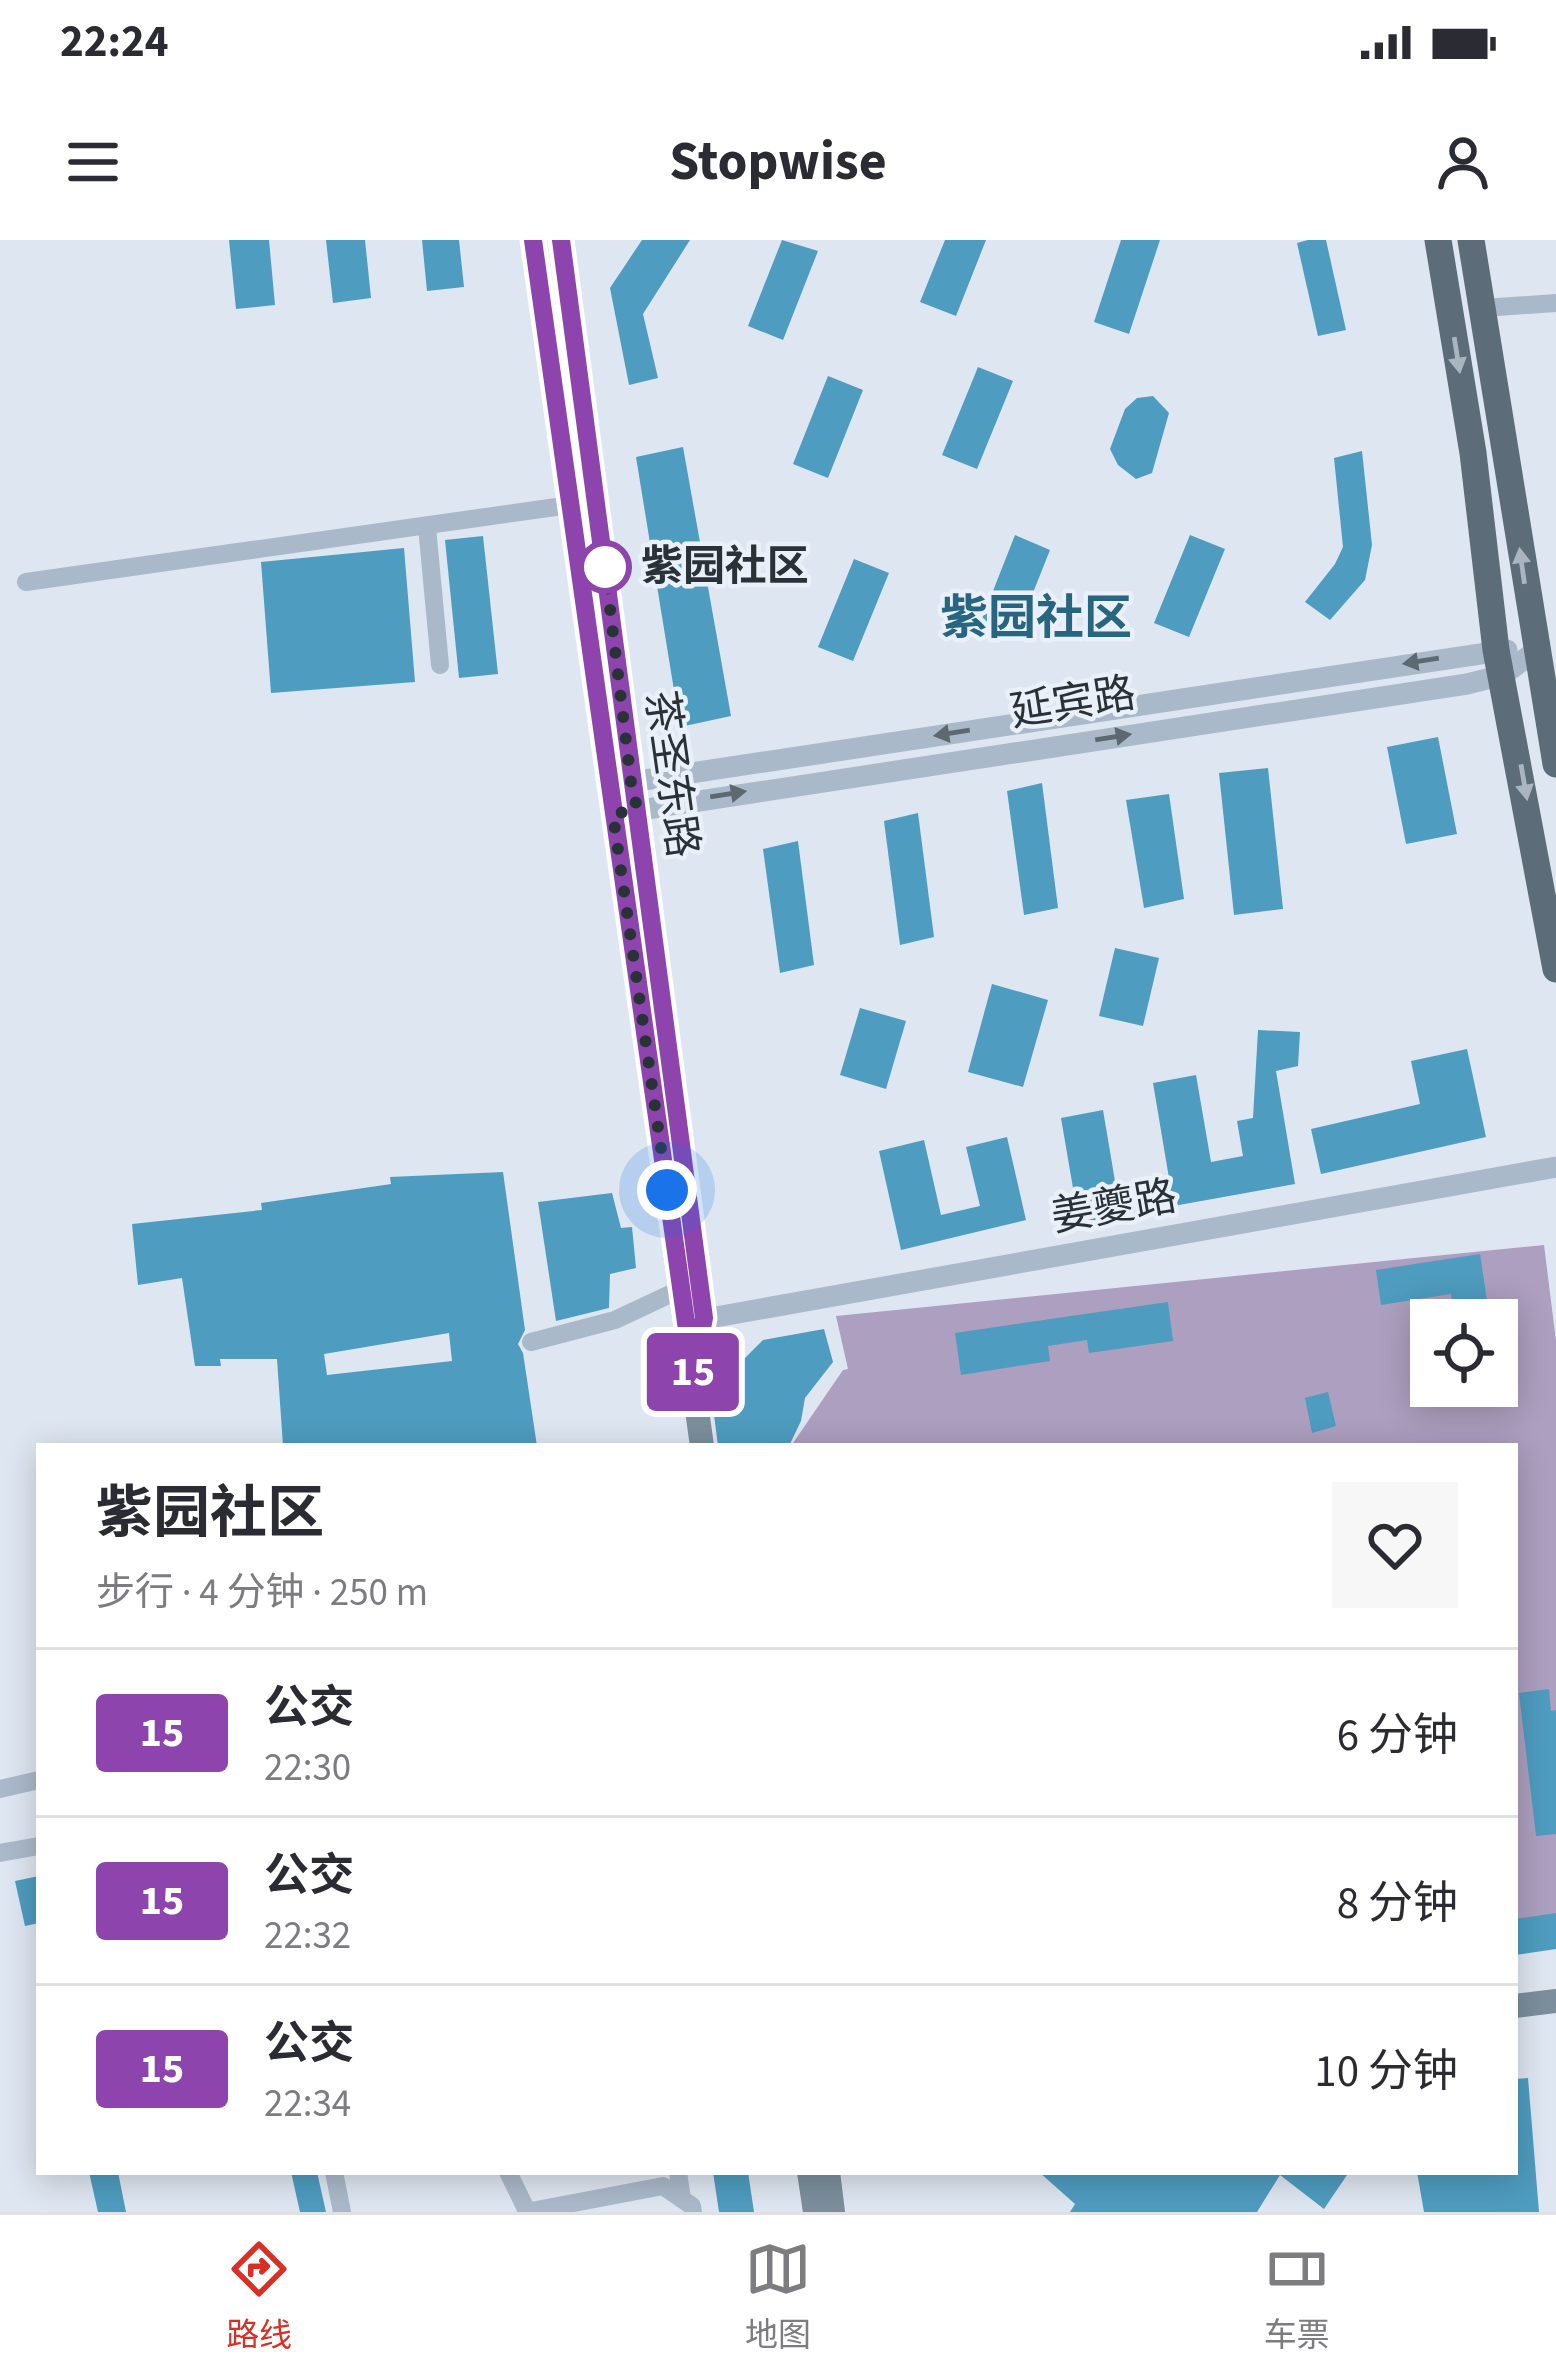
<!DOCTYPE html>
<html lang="zh">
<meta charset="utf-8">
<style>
body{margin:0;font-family:"Source Sans 3","Noto Sans SC",sans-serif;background:#f7f7f7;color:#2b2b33;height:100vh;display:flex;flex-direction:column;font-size:45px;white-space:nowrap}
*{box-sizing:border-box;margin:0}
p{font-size:39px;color:#7c7c81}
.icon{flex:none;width:66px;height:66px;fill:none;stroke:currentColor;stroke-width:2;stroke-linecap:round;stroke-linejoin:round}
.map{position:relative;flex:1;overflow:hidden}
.sheet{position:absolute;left:36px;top:1203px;width:1482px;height:732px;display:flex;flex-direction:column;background:#fff;border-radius:0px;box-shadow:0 6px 30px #0003}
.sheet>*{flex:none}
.badge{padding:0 24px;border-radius:9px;font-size:42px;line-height:78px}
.tools{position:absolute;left:1410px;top:1059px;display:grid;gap:24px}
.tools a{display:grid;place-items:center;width:108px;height:108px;border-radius:0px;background:#fff;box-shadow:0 6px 30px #0003;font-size:60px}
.you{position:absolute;width:60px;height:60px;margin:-30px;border:9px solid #fff;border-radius:50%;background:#1a73e8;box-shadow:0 0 0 18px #1a73e833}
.map>.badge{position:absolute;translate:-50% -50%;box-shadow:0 0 0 6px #fff}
.round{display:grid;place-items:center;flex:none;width:126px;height:126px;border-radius:0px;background:#f7f7f7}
.headline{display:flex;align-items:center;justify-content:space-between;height:204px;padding:0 60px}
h1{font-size:57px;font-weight:700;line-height:90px}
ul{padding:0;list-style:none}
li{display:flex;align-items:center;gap:36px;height:168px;padding:0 60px;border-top:3px solid #e1e1e2}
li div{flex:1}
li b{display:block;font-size:45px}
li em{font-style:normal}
li .badge{min-width:132px;font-weight:700;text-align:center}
.status{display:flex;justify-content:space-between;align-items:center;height:84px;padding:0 60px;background:#fff;direction:ltr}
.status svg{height:33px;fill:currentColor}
header{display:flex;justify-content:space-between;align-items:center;height:156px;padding:0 60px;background:#fff;font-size:54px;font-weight:700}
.dock{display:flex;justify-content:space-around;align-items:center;height:168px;border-top:3px solid #e1e1e2;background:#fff;font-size:33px;color:#7c7c81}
.dock a{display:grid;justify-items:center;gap:6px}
.dock .current{color:#d93025}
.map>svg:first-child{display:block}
.green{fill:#ac9fbf;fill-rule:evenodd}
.building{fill:#4e9cbf;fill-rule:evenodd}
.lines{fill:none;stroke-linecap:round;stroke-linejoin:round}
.minor{stroke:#aab9c9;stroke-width:18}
.tertiary{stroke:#aab9c9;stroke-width:21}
.secondary{stroke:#7c8e9c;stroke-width:24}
.primary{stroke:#5c6c78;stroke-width:27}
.oneway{fill:#aab5bf}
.oneway2{fill:#5d6871}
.line-casing{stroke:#fff;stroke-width:27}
.line{stroke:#8e44ad;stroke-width:18}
.walk{stroke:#293237;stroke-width:12;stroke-dasharray:0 21.6}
.stop-dot{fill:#fff;stroke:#8e44ad;stroke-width:6}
.labels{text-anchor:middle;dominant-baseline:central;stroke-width:9;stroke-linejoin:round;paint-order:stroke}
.stop-label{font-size:42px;font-weight:bold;fill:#293237;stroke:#eaf0f9;text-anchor:start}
.street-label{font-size:42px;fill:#293237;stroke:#eaf0f9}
.quarter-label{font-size:48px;font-weight:bold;fill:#276581;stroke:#eaf0f9}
</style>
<div class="status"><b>22:24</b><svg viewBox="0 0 49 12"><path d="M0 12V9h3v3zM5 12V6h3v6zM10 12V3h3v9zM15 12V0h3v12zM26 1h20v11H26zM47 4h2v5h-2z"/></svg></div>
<header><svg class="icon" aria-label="menu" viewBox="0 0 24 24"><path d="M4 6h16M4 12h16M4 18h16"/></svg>Stopwise<svg class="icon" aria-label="person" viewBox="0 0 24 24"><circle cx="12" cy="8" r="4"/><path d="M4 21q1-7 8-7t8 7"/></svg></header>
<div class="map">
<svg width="1556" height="1972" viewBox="0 0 1556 1972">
<rect width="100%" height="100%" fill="#dee6f1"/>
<path class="green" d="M1544,1005l12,96v603l-41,3v-501h-724l52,-76 5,-1 -12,-53zM1431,1080h66v66h-66z"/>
<g class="building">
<path d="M229,0h40l6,65 -39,4z"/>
<path d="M326,0h39l6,58 -38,5z"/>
<path d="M422,0h37l5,47 -37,4z"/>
<path d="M642,0h48l-47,74 15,64 -29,7 -19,-97z"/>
<path d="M782,0l36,11 -35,89 -35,-14z"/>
<path d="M945,0h41l-30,76 -36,-14z"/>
<path d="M1121,0h39l-31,94 -35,-12z"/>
<path d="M1308,0h18l20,90 -28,6 -21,-93z"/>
<path d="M978,127l35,14 -36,88 -35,-14z"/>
<path d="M828,136l35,14 -35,88 -35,-14z"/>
<path d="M1153,156l16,17 -17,60 -16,6 -18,-14 -8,-16 15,-40 12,-11z"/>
<path d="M683,207l48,269 -51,11 -44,-270z"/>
<path d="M1362,211l10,94 -7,35 -35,40 -25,-18 30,-38 8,-17 -9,-89z"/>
<path d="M1015,295l35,15 -35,88 -35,-14z"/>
<path d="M1190,295l35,14 -36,88 -35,-14z"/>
<path d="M483,296l15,138 -39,4 -14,-138z"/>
<path d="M404,308l11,134 -144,11 -10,-131z"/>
<path d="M854,319l35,14 -36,88 -35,-14z"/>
<path d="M1438,497l19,97 -51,10 -19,-97z"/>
<path d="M1268,528l15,141 -49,6 -15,-142z"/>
<path d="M1042,543l16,125 -34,7 -17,-124z"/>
<path d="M1169,554l15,105 -40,9 -18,-108z"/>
<path d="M918,573l16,124 -34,8 -16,-124z"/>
<path d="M798,601l16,124 -34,8 -17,-124z"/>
<path d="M1115,708l44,10 -16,68 -44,-10z"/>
<path d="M992,744l56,16 -25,87 -55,-15z"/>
<path d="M860,768l46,13 -20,68 -46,-14z"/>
<path d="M1258,790l42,2 -2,34 -22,5 19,113 -216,39 -18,-105 42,-8 14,83 53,-9 -17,-101 43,-8 15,87 32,-6 -6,-35 16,-3z"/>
<path d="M1467,809l19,88 -165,37 -10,-45 109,-25 -9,-43z"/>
<path d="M1007,897l19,83 -125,30 -22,-99 45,-11 17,75 39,-9 -14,-59z"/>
<path d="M503,932l22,158 -7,14 5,9 14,93h-254l-6,-87h-57l1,7h-26l-13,-88 -44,7 -6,-61 130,-14 -1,-7 130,-19 -1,-7zM449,1093l3,28 -125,14 -3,-21z"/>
<path d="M612,953l9,35 11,-1 4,41 -26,6 -1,34 -53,13 -18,-119z"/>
<path d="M1480,1014l10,66h-35l-4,-26 -70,11 -5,-35z"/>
<path d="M1168,1062l5,39 -84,12 -2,-13 -39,6 2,15 -89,14 -6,-42z"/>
<path d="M824,1089l9,33 -28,36 -4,23 -12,25h-71l-7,-54 52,-52z"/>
<path d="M1328,1152l8,34 -24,7 -7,-35z"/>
<path d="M1549,1449l2,22 5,-1v124l-20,2 -17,-143z"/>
<path d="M39,1636v47l-14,3 -10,-45z"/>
<path d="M1556,1673v36l-41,6v-36z"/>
<path d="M1528,1838l11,134h-115l-7,-40h98v-93z"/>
<path d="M89,1932h29l8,40h-28z"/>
<path d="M291,1932h26l9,40h-26z"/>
<path d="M713,1932h35l6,40h-35z"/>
<path d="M1039,1932h310l-25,37 -44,-34 -23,37h-187l5,-8z"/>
</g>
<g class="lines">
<g class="minor">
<path d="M1483,68l73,-5"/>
<path d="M427,287l13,138"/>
<path d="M26,342l544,-77"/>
<path d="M531,1102l84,-22 66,-31"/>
<path d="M0,1549l39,-9"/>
<path d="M0,1613l39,-7"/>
<path d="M334,1932l8,40"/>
<path d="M508,1932l18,37"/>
<path d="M678,1932l4,27"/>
<path d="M526,1972l137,-26 29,20 1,6"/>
</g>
<g class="tertiary">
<path d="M618,544l889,-134"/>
<path d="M621,573l846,-129 36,-9 34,-25"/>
<path d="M688,1082l868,-155"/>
</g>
<g class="secondary">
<path d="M533,0l169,1206"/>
<path d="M561,0l143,1078 -7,31"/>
<path d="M1515,1766l41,-5"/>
<path d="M809,1932l6,40"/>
<path d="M828,1932l5,40"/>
</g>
<g class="primary">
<path d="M1438,0l35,213 23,197 60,319"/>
<path d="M1471,0l85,524"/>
</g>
</g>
<defs><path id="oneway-solid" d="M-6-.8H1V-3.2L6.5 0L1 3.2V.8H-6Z" transform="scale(3)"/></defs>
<g class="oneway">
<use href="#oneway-solid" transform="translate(1457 115) rotate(81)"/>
<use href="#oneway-solid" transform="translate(1522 326) rotate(-98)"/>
<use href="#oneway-solid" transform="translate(1524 542) rotate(80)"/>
</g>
<g class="oneway2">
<use href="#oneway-solid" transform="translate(1421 421) rotate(171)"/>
<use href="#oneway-solid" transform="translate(952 493) rotate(171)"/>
<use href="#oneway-solid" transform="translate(1113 497) rotate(-9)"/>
<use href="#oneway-solid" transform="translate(728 554) rotate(-9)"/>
</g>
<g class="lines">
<defs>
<path id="line" d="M533,0l160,1132 11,-54 -143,-1078"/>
</defs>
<use href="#line" class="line-casing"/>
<use href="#line" class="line"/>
<path class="walk" d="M605,327l26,215 6,26 -24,7 54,375"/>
</g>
<circle class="stop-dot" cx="605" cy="327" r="24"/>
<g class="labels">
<g class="stop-label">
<text x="641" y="327">紫园社区</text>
</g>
<g class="street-label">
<text transform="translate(1073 463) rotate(-9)">延宾路</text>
<text transform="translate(671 534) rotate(82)">茶圣东路</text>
<text transform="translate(1114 967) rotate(-10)">姜夔路</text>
</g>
<g class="quarter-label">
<text x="1036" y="379">紫园社区</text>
</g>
</g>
</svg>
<div class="tools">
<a><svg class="icon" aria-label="locate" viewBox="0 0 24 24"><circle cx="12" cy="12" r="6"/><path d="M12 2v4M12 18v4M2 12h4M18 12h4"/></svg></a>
</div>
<div class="you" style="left:667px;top:950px"></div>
<b class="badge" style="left:693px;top:1132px;background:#8e44ad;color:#fff">15</b>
<section class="sheet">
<div class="headline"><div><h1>紫园社区</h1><p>步行 · 4 分钟 · 250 m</p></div><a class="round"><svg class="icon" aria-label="heart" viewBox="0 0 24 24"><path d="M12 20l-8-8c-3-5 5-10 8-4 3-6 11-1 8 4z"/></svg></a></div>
<ul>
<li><span class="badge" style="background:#8e44ad;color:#fff">15</span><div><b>公交</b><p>22:30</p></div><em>6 分钟</em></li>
<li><span class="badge" style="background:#8e44ad;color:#fff">15</span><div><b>公交</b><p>22:32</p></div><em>8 分钟</em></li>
<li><span class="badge" style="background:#8e44ad;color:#fff">15</span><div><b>公交</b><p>22:34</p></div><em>10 分钟</em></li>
</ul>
</section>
</div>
<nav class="dock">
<a class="current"><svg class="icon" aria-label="directions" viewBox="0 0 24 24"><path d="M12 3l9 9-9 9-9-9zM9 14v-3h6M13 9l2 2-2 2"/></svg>路线</a>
<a><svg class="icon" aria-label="map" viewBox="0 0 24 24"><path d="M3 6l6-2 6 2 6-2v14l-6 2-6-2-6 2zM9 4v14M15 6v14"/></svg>地图</a>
<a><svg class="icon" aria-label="tickets" viewBox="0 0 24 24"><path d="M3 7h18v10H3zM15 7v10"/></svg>车票</a>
</nav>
